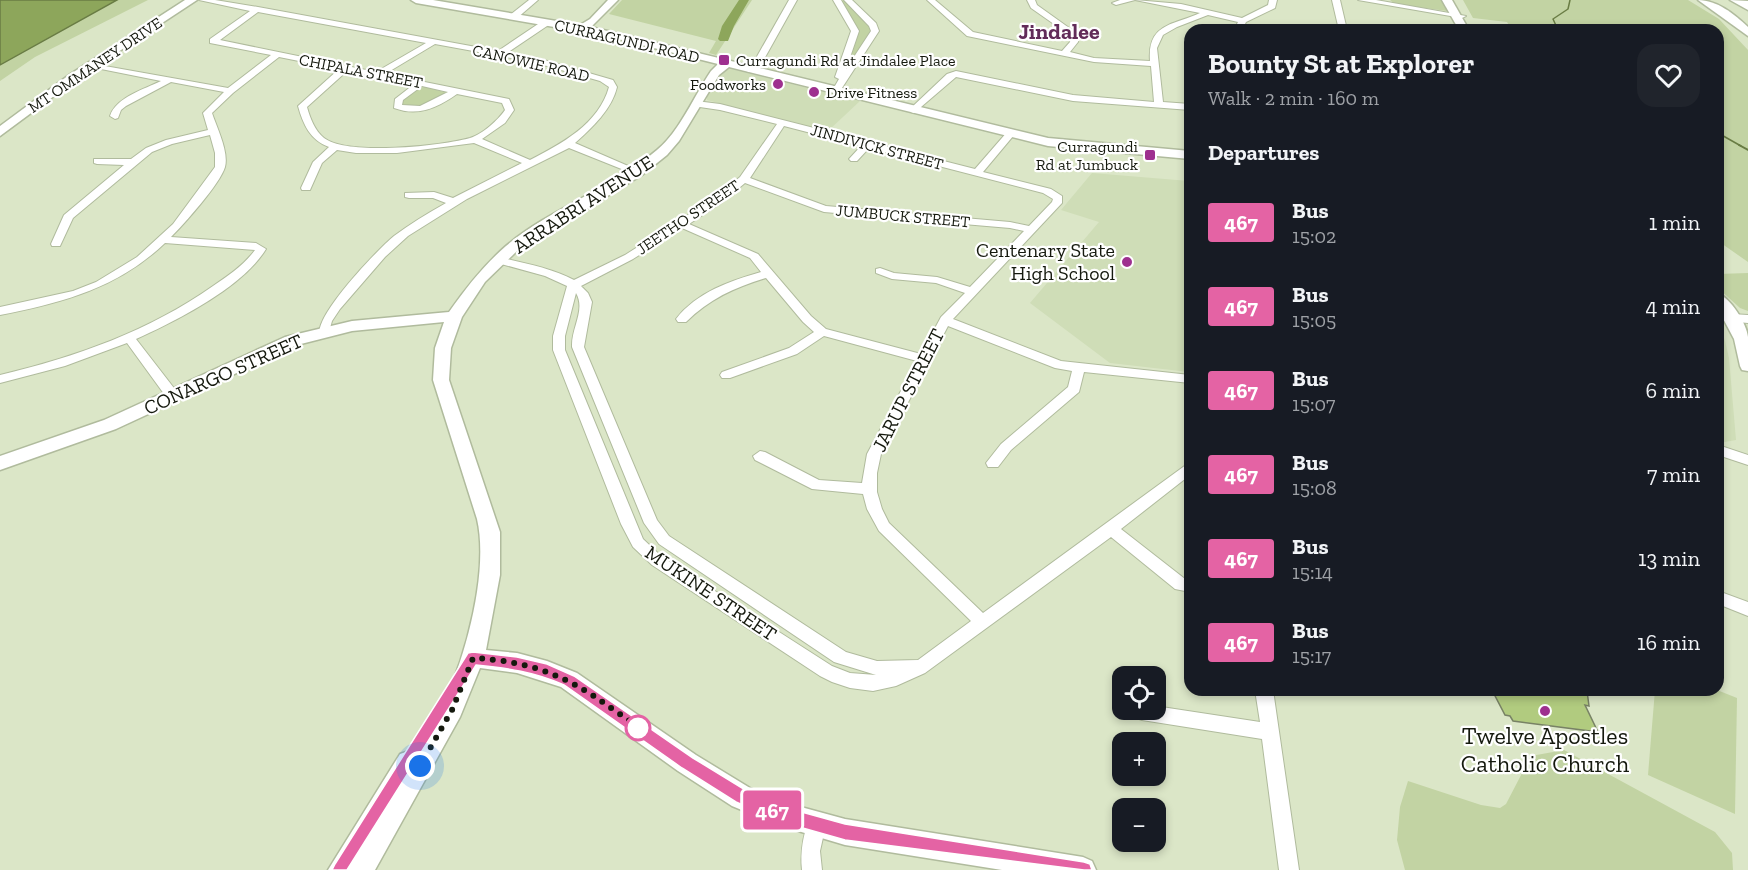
<!DOCTYPE html>
<meta charset="utf-8">
<style>
body{margin:0;font-family:"Zilla Slab",serif;background:#20242c;color:#f1f3f6;height:100vh;display:flex;flex-direction:column;font-size:22px;white-space:nowrap}
*{box-sizing:border-box;margin:0}
p{font-size:20px;color:#9ea1a6}
.icon{flex:none;width:33px;height:33px;fill:none;stroke:currentColor;stroke-width:2;stroke-linecap:round;stroke-linejoin:round}
.map{position:relative;flex:1;overflow:hidden}
.sheet{position:absolute;left:1184px;top:24px;width:540px;height:672px;display:flex;flex-direction:column;background:#171b24;border-radius:18px;box-shadow:0 3px 9px #0003}
.sheet>*{flex:none}
.badge{padding:0 12px;border-radius:4px;font-size:21px;line-height:39px}
.fabs{position:absolute;left:1112px;top:666px;display:grid;gap:12px}
.fabs a{display:grid;place-items:center;width:54px;height:54px;border-radius:12px;background:#171b24;box-shadow:0 3px 9px #0003;font-size:30px}
.you{position:absolute;width:30px;height:30px;margin:-15px;border:4px solid #fff;border-radius:50%;background:#1a73e8;box-shadow:0 0 0 9px #1a73e833}
.map>.badge{position:absolute;translate:-50% -50%;box-shadow:0 0 0 3px #fff}
h2{padding:0 24px;font-size:22px;line-height:54px}
.round{display:grid;place-items:center;flex:none;width:63px;height:63px;border-radius:18px;background:#20242c}
.headline{display:flex;align-items:center;justify-content:space-between;height:102px;padding:0 24px}
h1{font-size:28px;font-weight:800;line-height:45px}
ul{padding:0;list-style:none}
li{display:flex;align-items:center;gap:18px;height:84px;padding:0 24px}
li div{flex:1}
li b{display:block;font-size:22px}
li em{font-style:normal}
li .badge{min-width:66px;font-weight:700;text-align:center}
.map>svg:first-child{display:block}
.built{fill:#cfddb7}
.green{fill:#c2d3a3}
.water{fill:#8da65b;stroke:#697c44;stroke-width:1.5}
.lines{fill:none;stroke-linecap:round;stroke-linejoin:round}
.stream-far1{stroke:#697c44;stroke-width:1.5}
.stream{stroke:#697c44;stroke-width:2}
.river{fill:#8da65b;fill-rule:evenodd}
.building{fill:#b1cb7f;stroke:#788265;stroke-width:1.5}
.street-casing{stroke:#b0bb9d;stroke-width:2}
.secondary-casing{stroke:#b0bb9d;stroke-width:3}
.highway-casing{stroke:#b0bb9d;stroke-width:3}
.street{fill:#fff;fill-rule:evenodd}
.secondary{fill:#fff;fill-rule:evenodd}
.highway{fill:#fff;fill-rule:evenodd}
.line{fill:#e463a4;stroke:#fff;stroke-width:1.5}
.walk{stroke:#15190e;stroke-width:6;stroke-dasharray:0 10.8}
.poi-dot{fill:#9e308f;stroke:#fff;stroke-width:2}
.stop-dot{fill:#fff;stroke:#e463a4;stroke-width:3}
.labels{text-anchor:middle;dominant-baseline:central;stroke-width:4.5;stroke-linejoin:round;paint-order:stroke}
.far-street-label{font-size:16px;fill:#15190e;stroke:#fff}
.far-poi-label{font-size:16px;fill:#15190e;stroke:#fff;text-anchor:start}
.street-label{font-size:20px;fill:#15190e;stroke:#fff}
.poi-label{font-size:20px;fill:#15190e;stroke:#fff;text-anchor:end}
.far-district-label{font-size:22px;font-weight:bold;fill:#622c59;stroke:#fff}
.near-poi-label{font-size:24px;fill:#15190e;stroke:#fff}
</style>
<div class="map">
<svg width="1748" height="870" viewBox="0 0 1748 870">
<rect width="100%" height="100%" fill="#dbe6c7"/>
<g class="built">
<path d="M731,69l129,32 -33,31 -120,-32v-3l15,-26z"/>
<path d="M1092,173l97,8v191l-79,-9 -80,-60 69,-81 -38,-12z"/>
<path d="M1718,321l7,20 4,17 7,82 -17,3h-1z"/>
</g>
<g class="green">
<path d="M117,0h31l-113,57 -35,24v-16z"/>
<path d="M622,0h130l-36,55 -7,-2 7,-12 -107,-27z"/>
<path d="M846,0l26,29 -26,41 13,-40 -19,-29z"/>
<path d="M1390,0h51l6,11 -52,-7z"/>
<path d="M1463,0h225l31,19 29,31v212l-30,-21v-211h-206l-5,-8 -34,-4z"/>
<path d="M425,87l23,6 -24,14 -24,-2v-3l17,-14z"/>
<path d="M1748,273v38l-8,-3 -22,-20v-14z"/>
<path d="M1655,690h62l20,8 -2,116 -87,-39z"/>
<path d="M1564,750l151,82 17,21 1,17h-328l-8,-30 3,-33 8,-26 73,24 19,3 6,-4 25,-48z"/>
</g>
<path class="water" d="M0,0h117l-117,65z"/>
<g class="lines">
<g class="stream-far1">
<path d="M1558,30l-5,-11 15,-10 2,-9"/>
<path d="M1718,133l23,13"/>
</g>
<path class="stream" d="M1739,145l9,5"/>
<path class="river" d="M739,0h10l-15,26 -6,15h-8l-2,-2 4,-13z"/>
</g>
<path class="building" d="M1492,690l95,1 2,15 -4,-1 13,27 -85,-11 -3,-5 -5,-1z"/>
<g class="lines">
<defs>
<g id="street">
<path d="M199,0h16l43,7 240,44 46,-31h6v4l-43,29 30,5 76,22 4,7c-5,22 -25,41 -42,56l67,29 -8,2 -65,-26 -102,51 -59,37 -23,21 -45,52 -8,12 -4,14h-8c-7,-18 58,-86 74,-99 16,-12 34,-23 52,-33l-13,-5h-24l-4,-1v-4l29,-1 19,6 69,-35 -48,-20 -77,10h-41l-19,-3 -15,13 -12,27h-8l-1,-2 12,-26 16,-15c-19,-7 -26,-23 -31,-41l41,-37 -60,-12 -46,36 -21,20c5,15 17,39 13,54 -5,17 -41,57 -54,70l85,6 10,6c-23,38 -90,72 -130,90l41,53 1,3 -1,3h-10l-40,-55 -62,23 -65,17v-8c76,-18 149,-44 213,-89 15,-10 31,-21 42,-36l-90,-7c-47,45 -103,60 -165,72v-8l73,-16 23,-9 41,-25 36,-33 42,-57v-14l-5,-18 -38,9 -20,8 -79,66 -13,28h-8l-1,-2 13,-29 60,-50 -27,-1 -3,-1v-4h37l15,-11 20,-8 42,-10 -5,-17 21,-21 -53,-10 -45,24 -5,4 -3,8 -3,1 -5,-3c6,-19 35,-27 51,-35l-70,-14h-3v-4l140,25 43,-33 -61,-12v-4l40,-28zM258,12l168,31 -50,29 -156,-32zM435,44l98,18 67,19 9,6c-10,37 -48,57 -79,73l-48,-21 23,-16 9,-13 -5,-11 -124,-25zM347,71l66,14 -18,14 -1,9c24,9 43,0 63,-14l45,9 3,7c-7,10 -22,24 -35,28 -29,8 -122,18 -146,0 -9,-7 -14,-20 -17,-31zM422,86l26,6 -28,14 -18,-1 1,-5z"/>
<path d="M529,0h9l-22,19h-6v-4z"/>
<path d="M789,0h8l-34,61 -9,11h-6l-1,-2 8,-10z"/>
<path d="M833,0h8l18,31 -13,38 25,-38 -2,-5 -25,-26h8l24,23 3,8 -39,60 -4,3 -4,-3 7,-12 -4,-2 16,-46z"/>
<path d="M927,0h8l38,32 89,19 8,-9 1,-6 -40,-28 -4,-8h8l2,5 42,30 -1,7 -8,10 24,6 56,3c-3,-38 24,-36 50,-48l-65,-13 46,4 61,14 26,-13 1,-5h8l-2,8 -29,14 -4,8h-8l4,-8 -30,-7 -31,12 -14,8 -6,13 6,54 27,2v6l-117,-9 -117,-24 -42,36 -3,-1v-4l36,-34 9,-3 117,24 81,7 -3,-36 -57,-4 -127,-26z"/>
<path d="M1120,0h15l-19,5 -4,-2z"/>
<path d="M1332,0h8l7,30h-8z"/>
<path d="M1358,0h18l90,16 -4,2z"/>
<path d="M696,101l24,3 255,65 33,-38h6v4l-31,37 68,17 11,7v7l-109,116 108,42 129,14v8l-106,-11 -5,20 -68,58 -13,17h-10l-2,-4 15,-19 67,-57 4,-16 -17,-3 -107,-42 -67,128 -4,19v19l5,17 7,14 94,90 207,-151v13l-69,54 64,50 5,1v12l-15,-3 -64,-52 -186,136 -29,13 -23,5 -23,-3 -18,-6 -12,-6 -168,-111 -19,-18 -12,-23 -68,-174v-14l14,-50 -22,-10 -51,-14 -2,-2 6,-3c26,6 53,11 76,23l51,-25 88,-56 27,-22 37,-53 -57,-14 -27,-4v-4zM784,126l77,20 -12,13 2,2h6l12,-13 174,45 10,6 -1,3 -23,24 -19,-4 -184,-16 -76,-28zM745,183l79,29 186,16 14,3 -54,56 -33,-10 -43,-4 -14,-5 -4,1v4l16,6 44,4 29,10 -24,24 -20,37 -95,-25 -15,-13 -53,-62 -69,-30 32,-21zM682,228l68,30 11,14c-31,9 -64,20 -85,47l2,3h8c23,-23 50,-35 80,-44l37,44 11,10 -25,16 -67,24 -2,3 2,3h8l67,-24 27,-18 93,25 -50,93 -5,29 -43,-3 -54,-28 -5,-1 -7,5 2,4 57,29 51,5 4,15 12,22 92,90 -53,39 -41,1 -31,-9 -177,-116 -12,-16 -73,-173 8,-45 -4,-9 -7,-7 52,-27zM576,293c10,17 -5,35 -4,54l72,176 15,21 175,118 42,13 -26,-2 -18,-7 -170,-109 -19,-18 -78,-189v-14z"/>
<path d="M1731,314l17,1v8l-21,-2 -2,-3 2,-3z"/>
<path d="M1718,445l30,10v10l-30,-10z"/>
<path d="M1718,591l30,11v14l-30,-12z"/>
<path d="M1255,690h18l26,180h-20l-17,-131 -120,-19 -11,-4 -3,-6h27v-4l105,16z"/>
<path d="M817,815l7,2 2,7 -6,27 2,19h-20c-2,-19 1,-35 8,-53z"/>
</g>
<g id="secondary">
<path d="M185,0h12l-120,79 -77,57v-10l69,-51z"/>
<path d="M411,0h22l147,25 10,-6 18,-19h10l-27,27 457,111 142,13v8l-142,-13 -319,-79 -10,8 -40,66 -12,14 -25,20 -125,76 -32,31 -23,35 -11,31 -2,32 51,152v43l-14,75 31,3 30,8 30,12 119,82 54,33 29,13 66,18 238,38 9,4 4,9h-94l-157,-25 -67,-20 -46,-19 -54,-35 -117,-84 -44,-14 -37,-5 -20,49 -85,153h-47l72,-116 9,-3 6,2c9,-16 20,-32 28,-49 23,-47 46,-133 34,-185l-44,-139 2,-32 9,-26 -92,9 -55,14 -181,84 -116,41v-14l104,-36 181,-83 67,-16 97,-9c17,-24 34,-46 57,-66 45,-38 105,-57 151,-96 23,-19 37,-54 54,-79l7,-7 -112,-28 -190,-33z"/>
<path d="M1442,0h10l17,30h-10z"/>
<path d="M1698,0c19,0 36,14 50,27v9z"/>
<path d="M1718,294c12,3 29,30 30,43 0,11 0,23 0,34l-6,-1 -2,-4 -6,-27 -16,-30z"/>
</g>
<path id="highway" d="M1730,0l18,1v9z"/>
</defs>
<use href="#street" class="street-casing"/>
<use href="#secondary" class="secondary-casing"/>
<use href="#highway" class="highway-casing"/>
<use href="#street" class="street"/>
<use href="#secondary" class="secondary"/>
<use href="#highway" class="highway"/>
</g>
<path class="line" d="M473,652l44,5 30,7 27,12 119,82 54,33 33,15 65,18 239,38 6,2 2,6h-8l-239,-30 -67,-19 -42,-19 -54,-34 -118,-83c-29,-13 -57,-17 -88,-20l-129,205h-15l3,-6 133,-211z"/>
<g class="lines">
<path class="walk" d="M420,766l32,-56 21,-52c54,3 91,16 135,48 10,7 22,14 30,22"/>
</g>
<g class="poi-dot">
<rect x="718" y="54" width="12" height="12" rx="3"/>
<circle cx="778" cy="84" r="6"/>
<circle cx="814" cy="92" r="6"/>
<rect x="1144" y="149" width="12" height="12" rx="3"/>
<circle cx="1127" cy="262" r="6"/>
<circle cx="1545" cy="711" r="6"/>
</g>
<circle class="stop-dot" cx="638" cy="728" r="12"/>
<g class="labels">
<g class="far-street-label">
<text transform="translate(627 41) rotate(13)">CURRAGUNDI ROAD</text>
<text transform="translate(531 63) rotate(13)">CANOWIE ROAD</text>
<text transform="translate(95 65) rotate(-34)">MT OMMANEY DRIVE</text>
<text transform="translate(361 71) rotate(11)">CHIPALA STREET</text>
<text transform="translate(877 147) rotate(15)">JINDIVICK STREET</text>
<text transform="translate(903 216) rotate(5)">JUMBUCK STREET</text>
<text transform="translate(688 217) rotate(-34)">JEETHO STREET</text>
</g>
<g class="far-poi-label">
<text x="736" y="60">Curragundi Rd at Jindalee Place</text>
<text x="766" y="84" text-anchor="end">Foodworks</text>
<text x="826" y="92">Drive Fitness</text>
<text x="1138" y="146" text-anchor="end">Curragundi<tspan x="1138" dy="18">Rd at Jumbuck</tspan></text>
</g>
<g class="street-label">
<text transform="translate(583 204) rotate(-33)">ARRABRI AVENUE</text>
<text transform="translate(223 374) rotate(-24)">CONARGO STREET</text>
<text transform="translate(908 390) rotate(-63)">JARUP STREET</text>
<text transform="translate(711 593) rotate(34)">MUKINE STREET</text>
</g>
<g class="poi-label">
<text x="1115" y="250">Centenary State<tspan x="1115" dy="23">High School</tspan></text>
</g>
<g class="far-district-label">
<text x="1059" y="31">Jindalee</text>
</g>
<g class="near-poi-label">
<text x="1545" y="735">Twelve Apostles<tspan x="1545" dy="28">Catholic Church</tspan></text>
</g>
</g>
</svg>
<div class="fabs">
<a><svg class="icon" aria-label="locate" viewBox="0 0 24 24"><circle cx="12" cy="12" r="6"/><path d="M12 2v4M12 18v4M2 12h4M18 12h4"/></svg></a>
<a>+</a>
<a>−</a>
</div>
<div class="you" style="left:420px;top:766px"></div>
<b class="badge" style="left:772px;top:810px;background:#e463a4;color:#fff">467</b>
<section class="sheet">
<div class="headline"><div><h1>Bounty St at Explorer</h1><p>Walk · 2 min · 160 m</p></div><a class="round"><svg class="icon" aria-label="heart" viewBox="0 0 24 24"><path d="M12 20l-8-8c-3-5 5-10 8-4 3-6 11-1 8 4z"/></svg></a></div>
<h2>Departures</h2>
<ul>
<li><span class="badge" style="background:#e463a4;color:#fff">467</span><div><b>Bus</b><p>15:02</p></div><em>1 min</em></li>
<li><span class="badge" style="background:#e463a4;color:#fff">467</span><div><b>Bus</b><p>15:05</p></div><em>4 min</em></li>
<li><span class="badge" style="background:#e463a4;color:#fff">467</span><div><b>Bus</b><p>15:07</p></div><em>6 min</em></li>
<li><span class="badge" style="background:#e463a4;color:#fff">467</span><div><b>Bus</b><p>15:08</p></div><em>7 min</em></li>
<li><span class="badge" style="background:#e463a4;color:#fff">467</span><div><b>Bus</b><p>15:14</p></div><em>13 min</em></li>
<li><span class="badge" style="background:#e463a4;color:#fff">467</span><div><b>Bus</b><p>15:17</p></div><em>16 min</em></li>
</ul>
</section>
</div>
